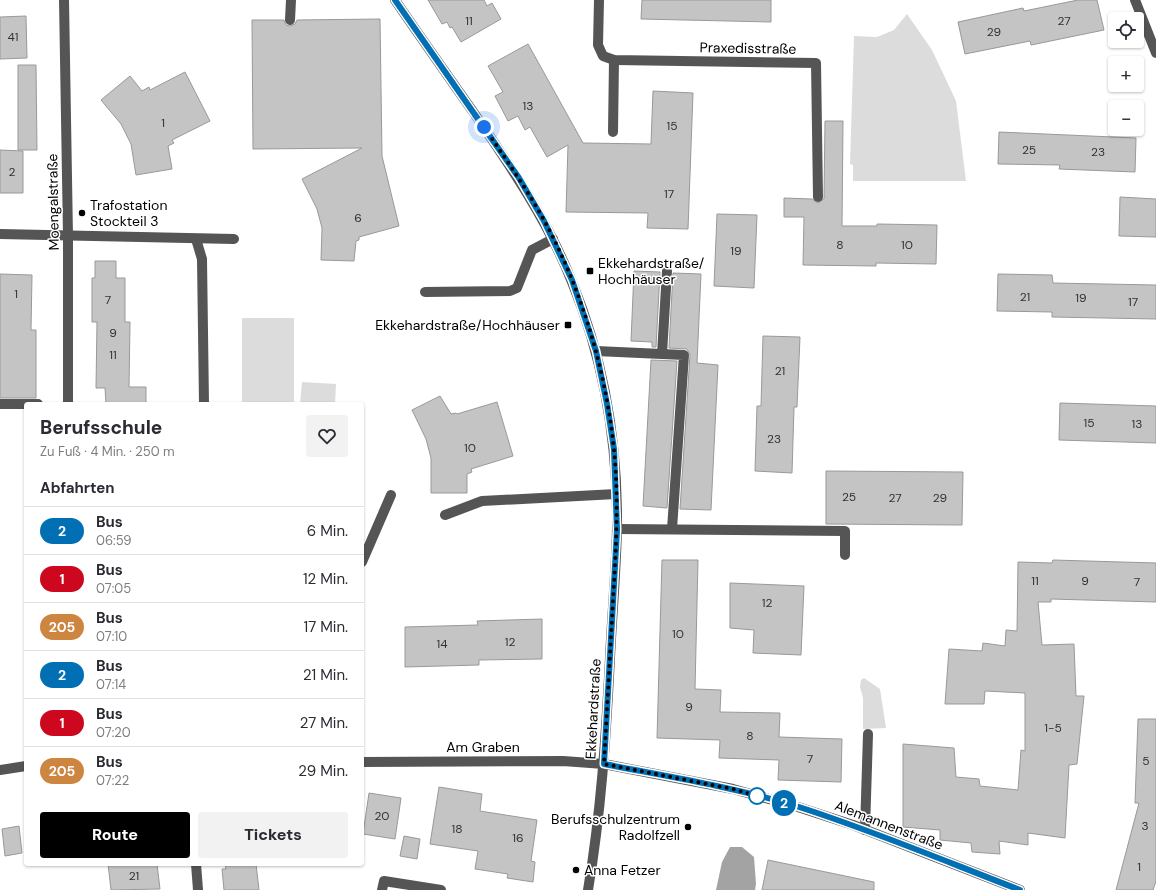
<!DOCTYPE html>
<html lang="de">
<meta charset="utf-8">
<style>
body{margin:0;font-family:"DM Sans",sans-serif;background:#f2f2f3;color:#2b2b33;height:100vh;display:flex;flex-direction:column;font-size:15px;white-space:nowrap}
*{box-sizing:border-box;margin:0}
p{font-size:13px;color:#7c7c81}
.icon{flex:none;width:22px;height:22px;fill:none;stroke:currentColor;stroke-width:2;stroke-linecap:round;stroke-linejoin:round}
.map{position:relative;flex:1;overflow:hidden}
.side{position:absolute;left:24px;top:402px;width:340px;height:464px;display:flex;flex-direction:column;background:#fff;border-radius:4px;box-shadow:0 1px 3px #0004}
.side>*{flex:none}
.badge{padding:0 8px;border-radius:13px;font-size:14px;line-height:26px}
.fabs{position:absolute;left:1108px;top:12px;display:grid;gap:8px}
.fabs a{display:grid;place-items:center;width:36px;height:36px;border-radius:4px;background:#fff;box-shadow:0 1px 3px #0004;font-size:20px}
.you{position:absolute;width:20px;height:20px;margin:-10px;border:3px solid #fff;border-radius:50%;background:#1a73e8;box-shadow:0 0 0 6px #1a73e833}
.map>.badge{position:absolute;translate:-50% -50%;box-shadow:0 0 0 2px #fff}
h2{padding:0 16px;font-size:15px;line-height:36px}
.round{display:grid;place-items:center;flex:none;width:42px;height:42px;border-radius:4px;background:#f2f2f3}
.summary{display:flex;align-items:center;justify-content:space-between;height:68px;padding:0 16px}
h1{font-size:19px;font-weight:800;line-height:30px}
.button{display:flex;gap:8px;margin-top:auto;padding:8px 16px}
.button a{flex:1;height:46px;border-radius:4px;background:#000;color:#fff;font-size:16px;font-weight:800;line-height:46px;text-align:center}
.button a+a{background:#f2f2f3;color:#2b2b33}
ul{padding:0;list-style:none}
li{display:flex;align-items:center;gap:12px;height:48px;padding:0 16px;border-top:1px solid #e1e1e2}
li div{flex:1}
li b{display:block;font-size:15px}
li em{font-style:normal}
li .badge{min-width:44px;font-weight:700;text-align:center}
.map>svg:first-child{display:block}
.green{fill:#dcdcdc}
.water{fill:#a3a3a3}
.building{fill:#c4c4c4;stroke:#999}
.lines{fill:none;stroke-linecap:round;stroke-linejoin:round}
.minor{stroke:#555;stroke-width:10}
.line-casing{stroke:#fff;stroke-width:9}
.line{stroke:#006fb4;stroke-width:6}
.walk{stroke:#000;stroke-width:4;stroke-dasharray:0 7.2}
.poi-dot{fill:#000;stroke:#fff;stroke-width:1.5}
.stop-dot{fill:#fff;stroke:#006fb4;stroke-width:2}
.labels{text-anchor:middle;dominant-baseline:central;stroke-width:3;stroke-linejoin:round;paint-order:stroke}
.number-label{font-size:12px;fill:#313131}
.street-label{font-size:14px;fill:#000;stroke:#fff}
.poi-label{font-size:14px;fill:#000;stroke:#fff;text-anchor:start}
</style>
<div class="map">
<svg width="1156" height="890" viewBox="0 0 1156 890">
<rect width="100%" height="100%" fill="#fff"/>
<g class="green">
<path d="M907,14l25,36 24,51 10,80h-113v-16l-3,-1 4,-128 23,1 17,-7z"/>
<rect x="242" y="318" width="52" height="86"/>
<path d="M302,382l34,2 -1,20h-35z"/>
<path d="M864,678l16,11 6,39 -23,1v-31l-3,-11 1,-7z"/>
</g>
<path class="water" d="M730,847h12l12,10 2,27 -1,6h-39l6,-28z"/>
<g class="building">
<path d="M428,0h56l3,6 5,-3 9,16 -40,23 -9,-15 -2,1 -3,-6 -5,2z"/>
<path d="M642,0h129v22l-130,-3z"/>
<path d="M1078,0h19l7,30 -73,15 -1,-4 -65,13 -7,-32 65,-14 1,3z"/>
<path d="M26,16l1,42 -27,1v-42z"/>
<path d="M380,19l2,137 17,70 -40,11v3l-3,1 -2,20 -33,-1 1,-32 -5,-19 -15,-30 60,-31 -109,1 -1,-129h32l2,5 4,1 5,-2 2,-4z"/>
<path d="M528,44l55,99 68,1 2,-53 40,2 -5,136 -41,-1 1,-15 -82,-1 2,-67 -21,12 -17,-30 -5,3 -7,-14 -10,5 -13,-25 8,-4 -15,-26z"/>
<path d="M18,65h18l1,85h-19z"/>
<path d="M185,72l25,49 -38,19 2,3 -6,3 4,23 -36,6 -5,-31 -10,-20 -20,-24 29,-24 12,15 7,-4 1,3z"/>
<path d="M825,121h18l-1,105h35v-2l60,1 -1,39 -60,-1v3l-73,-1 1,-48h-20v-19l28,1 6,4 6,-4z"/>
<path d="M999,132l137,6 -1,34 -76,-3 1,-4 -62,-1z"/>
<path d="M0,150l23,1v42h-23z"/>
<path d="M1120,197l36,2v38l-37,-1z"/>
<path d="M717,214l40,1 -3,73 -40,-2z"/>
<path d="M95,261h21v17h9v44h5l-1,65h17v17h-40l-1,-16h-9l1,-66h-5v-44h3z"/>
<path d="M634,271l26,1 -4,75h-4v-5l-21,-1z"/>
<path d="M673,273l28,1 -4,89 21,2 -7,145 -31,-1 10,-154 -3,-6 -18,-1z"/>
<path d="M0,274l32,1 -1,55h5v68h-36z"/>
<path d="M998,274l54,1 1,8 103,2v34l-104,-2v-5l-55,-1z"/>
<path d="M763,336l37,1 -3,70h-3l-2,66 -37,-2 2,-65h4z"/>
<path d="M651,360l26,1 -10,147 -24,-2z"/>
<path d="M440,396l11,18 5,-1 1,1 40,-12 16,54 -42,13 1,3 -5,2v19h-36v-35l-5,-19 -14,-29z"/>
<path d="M1060,403l96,3v37l-97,-3z"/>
<path d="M826,471l137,1 -1,53 -136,-1z"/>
<path d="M662,560h36l-3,129 26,1 -1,22 60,1 -1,24 63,2 -1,43 -63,-2 1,-20 -60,-2 1,-18 -63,-2z"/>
<path d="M1053,560l103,3v39l-105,-3v3h-13l4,43 32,-1 2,52h8l-7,68 -8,1 -4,73 -37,-5v12l-29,-4 1,13 -28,-2 -1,-9 -31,-3v-10l-37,-3v-83l51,4 2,29 23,2 1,7 38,4 3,-40 4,1v-58l-40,-2 -1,13h-39l4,-55 33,2 1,-8 22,3 1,-16 11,1 1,-69 34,1z"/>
<path d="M730,583l74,3 -3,69 -48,-2 1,-23 -24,-2z"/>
<path d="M542,619v40l-63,1v5l-74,2v-40l73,-2 -1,-4z"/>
<path d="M1138,719h18v162l-3,9h-37l23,-87h-4z"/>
<path d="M439,787l43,7 -2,17 57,9 -6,41 4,1 -2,20 -26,-4 1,-4 -33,-5 3,-18 -48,-7z"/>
<path d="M369,793l32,5 -6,41 -32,-5z"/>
<path d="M19,826l3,27 -17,3 -3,-27z"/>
<path d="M404,836l16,3 -3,20 -17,-3z"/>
<path d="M768,860l106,22v8h-112z"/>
<path d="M108,864h49l3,25 -49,1z"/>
<path d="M225,864h31l3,26h-35l-2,-21h4z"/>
</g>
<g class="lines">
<g class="minor">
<path d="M64,0l4,236v168"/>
<path d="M395,0c26,38 53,76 79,113 37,54 74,108 98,169 32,78 46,163 45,247 -1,43 -5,86 -7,129 -4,78 -9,155 -22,232"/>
<path d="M599,0l-1,45 5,11 11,4 202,3 2,134"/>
<path d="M1135,0l21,53"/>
<path d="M290,20l1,-20"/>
<path d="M613,132l1,-72"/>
<path d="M0,234l234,5"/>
<path d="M196,239l6,20 2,145"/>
<path d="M425,292l85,-1 7,-3 15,-38 21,-11"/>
<path d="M596,351l88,4 -12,174"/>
<path d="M662,354l5,-83"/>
<path d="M0,404h38"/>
<path d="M445,515l37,-14 134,-7"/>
<path d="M617,529l228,2v24"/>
<path d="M362,562l29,-67"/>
<path d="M362,762l201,-1 41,3 129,25 65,18 55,18 167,65"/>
<path d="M0,770l26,-4"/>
<path d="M865,830l3,-96"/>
<path d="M196,864l2,26"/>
<path d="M382,890l2,-9 57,9"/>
</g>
</g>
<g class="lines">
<defs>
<path id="line" d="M395,0l124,178 25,43 28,59 24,71 11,53 7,45 3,81 -13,234c66,13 131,23 195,43 75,24 148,55 221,83"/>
</defs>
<use href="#line" class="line-casing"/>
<use href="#line" class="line"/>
<path class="walk" d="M484,127c21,31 42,61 60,93 38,70 62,151 70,230 5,50 2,100 -1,150 -3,55 -6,110 -9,164l129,25 24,7"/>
</g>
<g class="poi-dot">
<circle cx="82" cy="213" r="4"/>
<rect x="586" y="267" width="8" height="8" rx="2"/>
<rect x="564" y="321" width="8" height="8" rx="2"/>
<circle cx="688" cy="827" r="4"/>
<circle cx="576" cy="870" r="4"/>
</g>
<circle class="stop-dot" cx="757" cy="796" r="8"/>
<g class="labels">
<g class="number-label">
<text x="469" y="21">11</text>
<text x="1064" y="21">27</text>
<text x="994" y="32">29</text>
<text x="13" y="37">41</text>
<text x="528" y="106">13</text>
<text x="163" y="123">1</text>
<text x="672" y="126">15</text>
<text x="1029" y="150">25</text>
<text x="1098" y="152">23</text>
<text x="12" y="172">2</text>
<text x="669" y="194">17</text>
<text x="358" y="218">6</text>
<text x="840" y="245">8</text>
<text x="907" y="245">10</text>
<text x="736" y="251">19</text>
<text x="16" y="294">1</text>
<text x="1025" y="297">21</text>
<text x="1081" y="298">19</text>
<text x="108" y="300">7</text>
<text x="1133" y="302">17</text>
<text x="113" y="333">9</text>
<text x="113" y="355">11</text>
<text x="780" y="371">21</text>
<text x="1089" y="423">15</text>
<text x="1137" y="424">13</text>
<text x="774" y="439">23</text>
<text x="470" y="448">10</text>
<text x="849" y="497">25</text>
<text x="895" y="498">27</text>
<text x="940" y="498">29</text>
<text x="1035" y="581">11</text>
<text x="1085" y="581">9</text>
<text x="1137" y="582">7</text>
<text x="767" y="603">12</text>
<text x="678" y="634">10</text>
<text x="510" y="642">12</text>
<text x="442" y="644">14</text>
<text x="689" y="707">9</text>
<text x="1053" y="728">1-5</text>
<text x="750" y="736">8</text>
<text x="810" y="759">7</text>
<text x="1146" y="761">5</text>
<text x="382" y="816">20</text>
<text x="1145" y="826">3</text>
<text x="457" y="829">18</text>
<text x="518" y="838">16</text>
<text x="1139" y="867">1</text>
<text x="134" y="876">21</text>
</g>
<g class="street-label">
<text transform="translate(748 48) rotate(1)">Praxedisstraße</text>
<text transform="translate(53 202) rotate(-91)">Moengalstraße</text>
<text transform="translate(593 709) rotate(-87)">Ekkehardstraße</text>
<text x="483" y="747">Am Graben</text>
<text transform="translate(889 825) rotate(21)">Alemannenstraße</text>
</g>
<g class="poi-label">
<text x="90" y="205">Trafostation<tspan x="90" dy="16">Stockteil 3</tspan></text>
<text x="598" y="263">Ekkehardstraße/<tspan x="598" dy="16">Hochhäuser</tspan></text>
<text x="560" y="325" text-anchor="end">Ekkehardstraße/Hochhäuser</text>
<text x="680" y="819" text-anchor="end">Berufsschulzentrum<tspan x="680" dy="16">Radolfzell</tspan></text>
<text x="584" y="870">Anna Fetzer</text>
</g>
</g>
</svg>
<div class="fabs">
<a><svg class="icon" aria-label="locate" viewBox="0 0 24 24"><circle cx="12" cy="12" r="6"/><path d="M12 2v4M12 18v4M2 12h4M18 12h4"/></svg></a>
<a>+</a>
<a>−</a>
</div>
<div class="you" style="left:484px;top:127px"></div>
<b class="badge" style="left:784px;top:803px;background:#006fb4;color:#fff">2</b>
<section class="side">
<div class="summary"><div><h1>Berufsschule</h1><p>Zu Fuß · 4 Min. · 250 m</p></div><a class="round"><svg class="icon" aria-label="heart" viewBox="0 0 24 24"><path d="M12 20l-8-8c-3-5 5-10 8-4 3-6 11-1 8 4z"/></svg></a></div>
<h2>Abfahrten</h2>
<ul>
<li><span class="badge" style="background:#006fb4;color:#fff">2</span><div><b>Bus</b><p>06:59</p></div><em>6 Min.</em></li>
<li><span class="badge" style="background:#cd071e;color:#fff">1</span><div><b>Bus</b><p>07:05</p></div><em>12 Min.</em></li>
<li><span class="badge" style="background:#cd853f;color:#fff">205</span><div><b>Bus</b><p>07:10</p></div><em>17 Min.</em></li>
<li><span class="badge" style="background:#006fb4;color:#fff">2</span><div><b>Bus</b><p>07:14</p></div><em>21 Min.</em></li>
<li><span class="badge" style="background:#cd071e;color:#fff">1</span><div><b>Bus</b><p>07:20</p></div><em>27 Min.</em></li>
<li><span class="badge" style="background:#cd853f;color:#fff">205</span><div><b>Bus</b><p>07:22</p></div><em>29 Min.</em></li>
</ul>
<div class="button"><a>Route</a><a>Tickets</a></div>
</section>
</div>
